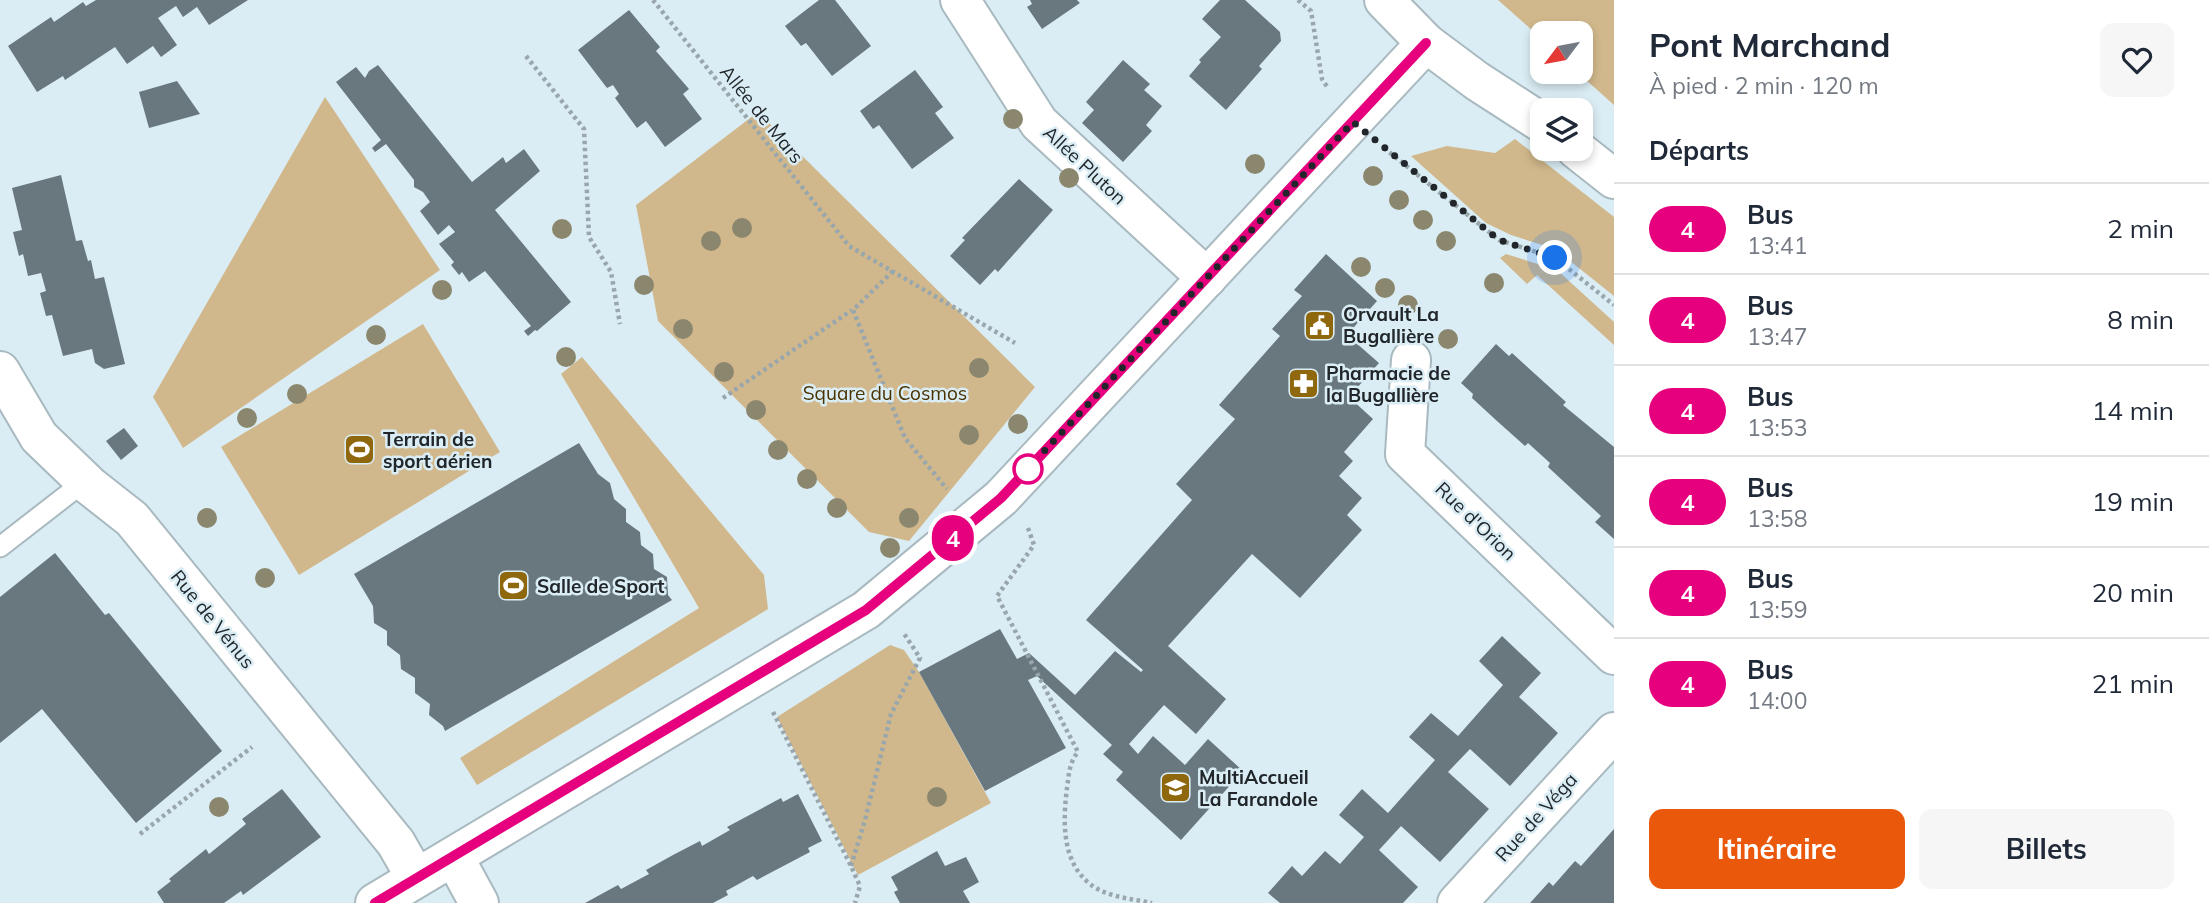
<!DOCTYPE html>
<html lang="fr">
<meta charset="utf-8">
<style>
body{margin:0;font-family:Mulish,sans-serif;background:#f6f6f7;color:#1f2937;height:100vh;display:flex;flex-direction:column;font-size:26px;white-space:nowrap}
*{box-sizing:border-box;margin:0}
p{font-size:23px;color:#747a83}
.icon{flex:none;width:38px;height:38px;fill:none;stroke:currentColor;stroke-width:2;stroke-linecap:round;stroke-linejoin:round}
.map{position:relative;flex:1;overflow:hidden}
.sheet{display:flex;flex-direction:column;background:#fff;width:595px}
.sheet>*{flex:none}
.badge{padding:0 14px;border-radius:23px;font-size:24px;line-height:46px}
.needle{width:46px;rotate:238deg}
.tools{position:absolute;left:1530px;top:21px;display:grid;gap:14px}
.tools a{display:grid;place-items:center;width:63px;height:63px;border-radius:14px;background:#fff;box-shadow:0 4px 10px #0003;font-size:35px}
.you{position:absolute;width:35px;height:35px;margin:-18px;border:5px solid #fff;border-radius:50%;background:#1a73e8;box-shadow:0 0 0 10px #1a73e833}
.map>.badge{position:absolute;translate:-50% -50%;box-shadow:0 0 0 4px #fff}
h2{padding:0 35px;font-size:26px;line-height:63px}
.round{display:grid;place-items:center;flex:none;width:74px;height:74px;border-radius:14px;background:#f6f6f7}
.headline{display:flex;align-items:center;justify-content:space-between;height:119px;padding:0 35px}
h1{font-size:33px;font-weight:700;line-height:52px}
.cta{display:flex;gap:14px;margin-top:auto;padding:14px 35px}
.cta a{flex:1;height:80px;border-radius:14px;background:#ea580c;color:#fff;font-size:28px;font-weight:700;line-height:80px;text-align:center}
.cta a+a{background:#f6f6f7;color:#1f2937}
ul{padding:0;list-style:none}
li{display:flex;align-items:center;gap:21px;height:91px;padding:0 35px;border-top:2px solid #e0e1e3}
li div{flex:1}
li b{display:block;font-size:26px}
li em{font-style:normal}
li .badge{min-width:77px;font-weight:700;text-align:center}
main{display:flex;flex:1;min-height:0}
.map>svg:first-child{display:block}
.green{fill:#d1b88c}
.building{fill:#68787e}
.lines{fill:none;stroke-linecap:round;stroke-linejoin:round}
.lane-casing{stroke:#a8b9bf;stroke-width:23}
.street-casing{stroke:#a8b9bf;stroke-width:42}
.path{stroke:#99a7ac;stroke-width:4.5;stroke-dasharray:3.5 3.5;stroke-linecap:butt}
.lane{stroke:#fff;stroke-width:19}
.street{stroke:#fff;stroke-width:38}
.tree{fill:#8b876e}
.line-casing{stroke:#fff;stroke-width:16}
.line{stroke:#e6007e;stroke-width:10}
.walk{stroke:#202629;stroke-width:7;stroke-dasharray:0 12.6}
.stop-dot{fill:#fff;stroke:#e6007e;stroke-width:3.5}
.labels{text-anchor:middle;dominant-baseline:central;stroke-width:5;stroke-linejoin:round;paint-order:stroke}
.street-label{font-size:19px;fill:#202629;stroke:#dbedf4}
.poi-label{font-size:19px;font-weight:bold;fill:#202629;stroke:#dbedf4;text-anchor:start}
.park-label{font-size:19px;fill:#4a3301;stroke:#dbedf4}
</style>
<main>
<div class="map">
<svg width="1614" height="903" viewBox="0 0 1614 903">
<rect width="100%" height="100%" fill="#dbedf4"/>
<g class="green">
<path d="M1498,0h116v105l-37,-33h3v-39h-38v6z"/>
<path d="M325,97l115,173 -257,178 -30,-51z"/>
<path d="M758,112l277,275 -126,154 -40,-9 -211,-211 -22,-116z"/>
<path d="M1515,139l99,78v79l-59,-47 -44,-14 -25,-12 -75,-67 36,-10 48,7z"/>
<path d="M1506,254l51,16 57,52v23l-77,-70 -10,9 -27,-26z"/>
<path d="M423,324l77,128 -201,123 -78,-128z"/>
<path d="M582,357l182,218 4,34 -291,176 -17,-27 239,-150 -138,-234z"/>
<path d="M890,645l14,5 15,22 72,131 -133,72 -81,-158z"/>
</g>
<g class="building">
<path d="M96,0h152l-39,25 -12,-18 -14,10 -7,-11 -18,12 19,27 -16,12 -8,-11 -26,18 -12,-17 -50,33 -2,-4 -26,16 -29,-46 43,-29 3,5 29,-20 3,4z"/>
<path d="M819,0h16l36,46 -39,30 -26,-33 -5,3 -16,-20z"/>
<path d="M1030,0h47l3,3 -38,26 -15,-22 5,-3z"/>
<path d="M1220,0h25l35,32 1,9 -22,25 3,3 -36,41 -37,-34 12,-14 -2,-2 22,-23 -19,-18z"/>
<path d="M629,10l31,37 -4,4 33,38 -6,5 19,25 -37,28 -19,-26 -9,7 -22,-30 4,-4 -6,-9 -6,3 -29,-38z"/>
<path d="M1123,60l27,24 -6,6 18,16 -16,19 6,6 -29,31 -41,-39 12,-13 -8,-8z"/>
<path d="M378,65l94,117 31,-25 3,6 18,-14 16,22 -45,39 76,92 -34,29 -2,-1 -7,6 -4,-5 7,-5 -46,-55 -16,11 -7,-10 -3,3 -8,-10 3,-3 -15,-18 16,-12 -6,-7 -11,10 -18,-24 10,-9 -7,-10 -9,-5v-7l-28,-36 -11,8 -3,-4 9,-8 -45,-58 20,-15 9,11 4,-7z"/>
<path d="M915,70l28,37 -8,6 19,25 -42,31 -33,-44 -6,4 -13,-18z"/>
<path d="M177,81l23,33 -51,14 -10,-36z"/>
<path d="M61,175l15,66 6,-1 6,21 3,-1 4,19 9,-2 21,87 -21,5 -9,-6 -3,-14 -29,7 -11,-41 -6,1 -6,-23 6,-2 -5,-18 -13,3 -5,-22 -4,2 -6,-24 9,-2 -10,-42z"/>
<path d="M1019,179l34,31 -55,62 -3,-3 -15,16 -30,-29 15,-16 -3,-2z"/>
<path d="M1326,254l51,47 -30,34 32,28 -30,34 24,22 -29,33 9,9 -14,15 23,22 -15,17 15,15 -62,68 -48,-44 -84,92 58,53 -30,35 -32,-29 -35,39 9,10 15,-18 32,29 23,-26 35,32 -62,69 -65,-60 7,-8 -20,-18 9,-9 -75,-69 -9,4 38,68 -81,43 -66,-119 81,-43 17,30 12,-6 46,42 40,-44 26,21 2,-2 -57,-50 106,-120 -16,-16 59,-65 -16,-14 61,-69 -8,-7 30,-33 -8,-6z"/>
<path d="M1496,344l13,12 3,-3 54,49 -3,3 51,42v92l-19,-17 6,-6 -53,-49 2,-4 -22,-20 -3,3 -28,-25 -25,-23 1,-4 -12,-11z"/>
<path d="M124,428l14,18 -17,14 -15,-19z"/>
<path d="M579,443l19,31 12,9 4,16 12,10v13l14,10 1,13 12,9 1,15 13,8 1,18 4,5 -227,131 -2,-5 -14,-11 1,-11 -15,-11v-15l-14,-9 -1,-14 -13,-10v-14l-13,-8 -1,-17 -19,-32z"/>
<path d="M55,553l50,62 4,-2 113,138 -86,72 -94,-114 -42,34v-146z"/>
<path d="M1502,636l39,37 -22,24 39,36 -48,53 -40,-37 -22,23 41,37 -49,53 -39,-36 -22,24 39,37 -15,16h-123l-12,-10 24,-27 10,10 23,-25 15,13 24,-27 -25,-22 23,-26 26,24 47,-53 -26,-23 22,-24 27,23 45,-51 -24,-24z"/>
<path d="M282,789l39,48 -78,58 -2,-4 -17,12h-60l-7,-11 14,-11 -2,-2 37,-30 3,5 37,-30 -4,-5z"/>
<path d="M798,794l24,47 -14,7 2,4 -53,28 -4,-4 -27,15 2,4 -15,8h-128l33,-18 3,4 28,-15 -3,-4 27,-15 27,-14 2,5 28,-16 -3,-3 54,-29 2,4z"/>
<path d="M1614,829v74h-84l19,-21 4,4 22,-25 6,5z"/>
<path d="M937,851l8,15 21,-9 13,25 -16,9 7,12h-70l-6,-11 4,-2 -7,-13z"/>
</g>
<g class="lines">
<defs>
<path id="lane" d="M0,547l85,-66"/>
<g id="street">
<path d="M960,0l79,123 168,155"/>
<path d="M1384,0l42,43 51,38 65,42"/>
<path d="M1576,149l38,30"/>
<path d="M1411,360l-6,94 209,201"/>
<path d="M0,371l39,66 51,49 42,33 264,324 20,35"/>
<path d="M454,857l25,46"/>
<path d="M375,903l491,-293 135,-112 425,-455"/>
<path d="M1457,903l157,-171"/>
</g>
</defs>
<use href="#lane" class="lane-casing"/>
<use href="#street" class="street-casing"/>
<g class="path">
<path d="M653,0l196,246 166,97"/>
<path d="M1298,0l13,11 11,68 6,9"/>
<path d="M526,56l58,73 5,108 22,35 9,52"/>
<path d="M1384,148l115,92 56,18 59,47"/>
<path d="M893,271l-40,39 52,128 42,51"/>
<path d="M723,398l129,-88"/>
<path d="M1028,528l6,17 -37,51 81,156c-9,11 -9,22 -11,36 -4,32 -6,73 23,96 16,13 43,15 62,19"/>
<path d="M773,712l78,154 9,20 -5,17"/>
<path d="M140,834l112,-87"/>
<path d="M851,866l14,-46 26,-106 29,-56 -17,-26"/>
</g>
<use href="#lane" class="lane"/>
<use href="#street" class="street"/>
</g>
<g class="tree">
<circle cx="1013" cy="119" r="10"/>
<circle cx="1255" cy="164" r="10"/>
<circle cx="1373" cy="176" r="10"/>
<circle cx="1069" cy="178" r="10"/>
<circle cx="1399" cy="200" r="10"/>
<circle cx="1423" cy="220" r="10"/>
<circle cx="742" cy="228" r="10"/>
<circle cx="562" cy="229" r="10"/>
<circle cx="711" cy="241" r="10"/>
<circle cx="1446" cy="241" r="10"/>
<circle cx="1361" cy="267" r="10"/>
<circle cx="1494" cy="283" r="10"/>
<circle cx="644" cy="285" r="10"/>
<circle cx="1385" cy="288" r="10"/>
<circle cx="442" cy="290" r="10"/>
<circle cx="1408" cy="305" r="10"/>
<circle cx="683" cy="329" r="10"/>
<circle cx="376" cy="335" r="10"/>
<circle cx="1448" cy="339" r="10"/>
<circle cx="566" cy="357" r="10"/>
<circle cx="979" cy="368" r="10"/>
<circle cx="724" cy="372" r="10"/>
<circle cx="297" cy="394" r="10"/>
<circle cx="756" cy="410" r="10"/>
<circle cx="247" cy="418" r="10"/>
<circle cx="1018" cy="424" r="10"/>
<circle cx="969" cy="435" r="10"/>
<circle cx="778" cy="450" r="10"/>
<circle cx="807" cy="479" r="10"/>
<circle cx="837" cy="508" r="10"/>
<circle cx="207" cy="518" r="10"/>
<circle cx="909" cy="518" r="10"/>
<circle cx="890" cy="548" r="10"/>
<circle cx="265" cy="578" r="10"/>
<circle cx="937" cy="797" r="10"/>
<circle cx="219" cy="807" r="10"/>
</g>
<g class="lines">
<defs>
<path id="line" d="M375,903l491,-293 135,-112 425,-455"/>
</defs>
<use href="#line" class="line-casing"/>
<use href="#line" class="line"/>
<path class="walk" d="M1028,469l-9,9 334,-356 146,118 56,18"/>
</g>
<defs>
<symbol id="civic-square" viewBox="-11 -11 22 22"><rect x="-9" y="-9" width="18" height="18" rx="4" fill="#8f680e" stroke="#dbedf4"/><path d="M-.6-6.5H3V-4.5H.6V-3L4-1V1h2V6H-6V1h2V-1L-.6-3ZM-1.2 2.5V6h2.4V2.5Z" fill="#fff"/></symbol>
<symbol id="pharmacy-square" viewBox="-11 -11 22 22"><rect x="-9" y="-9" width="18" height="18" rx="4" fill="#8f680e" stroke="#dbedf4"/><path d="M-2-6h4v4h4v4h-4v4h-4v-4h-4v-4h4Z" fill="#fff"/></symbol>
<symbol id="stadium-square" viewBox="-11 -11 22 22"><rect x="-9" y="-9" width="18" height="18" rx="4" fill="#8f680e" stroke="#dbedf4"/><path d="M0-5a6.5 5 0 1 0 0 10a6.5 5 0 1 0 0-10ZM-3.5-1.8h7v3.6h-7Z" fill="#fff"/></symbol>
<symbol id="school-square" viewBox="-11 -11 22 22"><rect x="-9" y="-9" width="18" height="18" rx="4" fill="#8f680e" stroke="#dbedf4"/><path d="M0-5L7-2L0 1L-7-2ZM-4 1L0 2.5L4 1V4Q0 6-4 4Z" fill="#fff"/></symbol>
</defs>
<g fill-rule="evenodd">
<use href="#civic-square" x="1302" y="308" width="35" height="35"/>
<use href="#pharmacy-square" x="1286" y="366" width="35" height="35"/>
<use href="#stadium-square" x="342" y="432" width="35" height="35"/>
<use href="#stadium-square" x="496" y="568" width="35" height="35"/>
<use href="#school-square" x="1158" y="770" width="35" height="35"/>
</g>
<circle class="stop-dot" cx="1028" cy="469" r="14"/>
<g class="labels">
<g class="street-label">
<text transform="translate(762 114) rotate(51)">Allée de Mars</text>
<text transform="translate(1085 165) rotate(43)">Allée Pluton</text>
<text transform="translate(1476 521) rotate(44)">Rue d'Orion</text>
<text transform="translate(213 619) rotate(51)">Rue de Vénus</text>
<text transform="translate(1536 817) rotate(-48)">Rue de Véga</text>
</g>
<g class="poi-label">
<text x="1343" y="314">Orvault La<tspan x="1343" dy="22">Bugallière</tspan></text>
<text x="1326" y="373">Pharmacie de<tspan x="1326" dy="22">la Bugallière</tspan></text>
<text x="383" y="439">Terrain de<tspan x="383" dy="22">sport aérien</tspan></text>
<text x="537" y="586">Salle de Sport</text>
<text x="1199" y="777">MultiAccueil<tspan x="1199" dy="22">La Farandole</tspan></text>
</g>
<g class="park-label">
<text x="885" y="393">Square du Cosmos</text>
</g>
</g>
</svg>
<div class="tools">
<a><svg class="needle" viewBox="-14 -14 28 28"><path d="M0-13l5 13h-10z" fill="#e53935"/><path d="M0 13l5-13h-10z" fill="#747a83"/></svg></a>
<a><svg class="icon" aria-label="layers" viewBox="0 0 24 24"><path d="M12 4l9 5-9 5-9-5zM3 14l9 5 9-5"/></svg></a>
</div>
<div class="you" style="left:1555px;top:258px"></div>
<b class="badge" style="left:953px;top:538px;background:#e6007e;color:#fff">4</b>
</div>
<section class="sheet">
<div class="headline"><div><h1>Pont Marchand</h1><p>À pied · 2 min · 120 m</p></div><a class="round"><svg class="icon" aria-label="heart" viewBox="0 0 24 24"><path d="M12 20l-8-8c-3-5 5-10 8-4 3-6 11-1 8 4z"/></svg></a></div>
<h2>Départs</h2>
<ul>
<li><span class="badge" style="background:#e6007e;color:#fff">4</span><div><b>Bus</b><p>13:41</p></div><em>2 min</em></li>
<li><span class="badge" style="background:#e6007e;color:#fff">4</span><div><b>Bus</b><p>13:47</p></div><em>8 min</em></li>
<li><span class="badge" style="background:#e6007e;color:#fff">4</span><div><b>Bus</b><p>13:53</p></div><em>14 min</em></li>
<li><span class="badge" style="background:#e6007e;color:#fff">4</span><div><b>Bus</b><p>13:58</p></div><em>19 min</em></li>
<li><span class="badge" style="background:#e6007e;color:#fff">4</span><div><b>Bus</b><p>13:59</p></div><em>20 min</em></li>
<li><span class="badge" style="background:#e6007e;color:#fff">4</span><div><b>Bus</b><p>14:00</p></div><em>21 min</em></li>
</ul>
<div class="cta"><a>Itinéraire</a><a>Billets</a></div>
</section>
</main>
